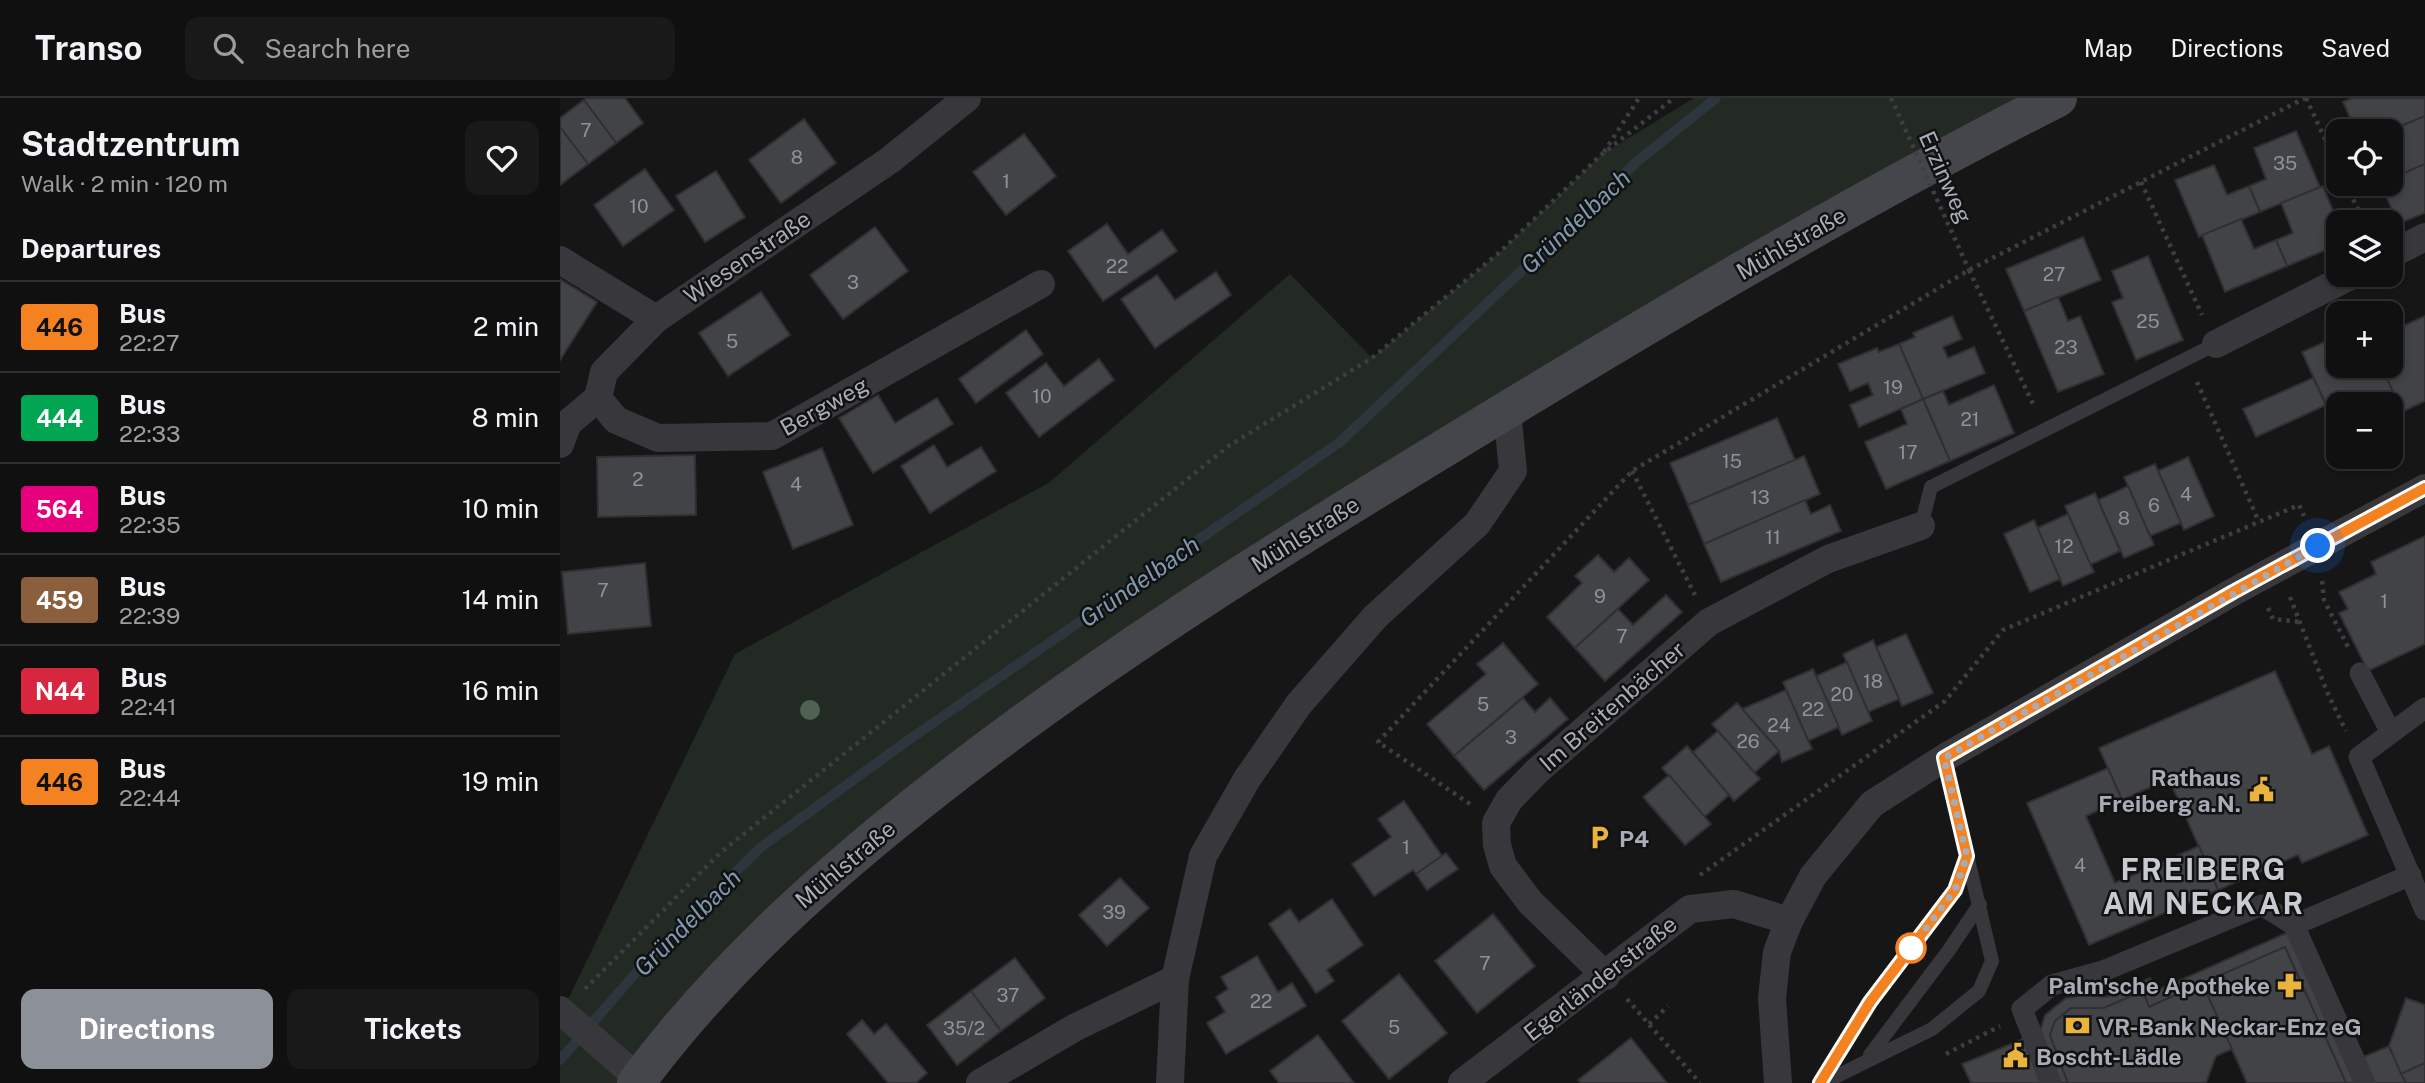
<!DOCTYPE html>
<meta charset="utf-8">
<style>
body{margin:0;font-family:"Public Sans",sans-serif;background:#19191a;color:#f1f3f6;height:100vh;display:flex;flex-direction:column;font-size:26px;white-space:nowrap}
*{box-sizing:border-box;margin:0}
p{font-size:23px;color:#9c9d9f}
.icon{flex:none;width:38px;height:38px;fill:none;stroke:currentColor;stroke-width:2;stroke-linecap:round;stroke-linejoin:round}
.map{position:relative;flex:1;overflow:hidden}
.details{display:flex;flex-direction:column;background:#101011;width:560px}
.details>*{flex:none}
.badge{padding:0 14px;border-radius:5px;font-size:24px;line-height:46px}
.fabs{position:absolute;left:1766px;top:21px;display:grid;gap:14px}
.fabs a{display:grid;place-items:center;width:77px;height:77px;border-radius:14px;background:#101011;box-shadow:0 4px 10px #0003,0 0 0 2px #303031;font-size:35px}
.you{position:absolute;width:35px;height:35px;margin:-18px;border:5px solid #fff;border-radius:50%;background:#1a73e8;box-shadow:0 0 0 10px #1a73e833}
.map>.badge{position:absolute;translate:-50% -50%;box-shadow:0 0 0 4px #fff}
h2{padding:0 21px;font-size:26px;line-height:63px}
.round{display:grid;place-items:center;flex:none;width:74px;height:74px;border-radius:14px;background:#19191a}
.overview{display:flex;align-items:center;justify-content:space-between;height:119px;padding:0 21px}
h1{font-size:33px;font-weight:700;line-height:52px}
.cta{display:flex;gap:14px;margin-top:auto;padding:14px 21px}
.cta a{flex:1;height:80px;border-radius:14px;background:#8c9099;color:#fff;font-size:28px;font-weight:700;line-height:80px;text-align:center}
.cta a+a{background:#19191a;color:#f1f3f6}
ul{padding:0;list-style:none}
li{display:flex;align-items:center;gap:21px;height:91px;padding:0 21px;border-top:2px solid #303031}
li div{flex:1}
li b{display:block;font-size:26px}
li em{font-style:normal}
li .badge{min-width:77px;font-weight:700;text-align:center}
header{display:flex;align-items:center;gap:42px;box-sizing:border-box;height:98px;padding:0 35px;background:#101011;border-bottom:2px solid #303031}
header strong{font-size:33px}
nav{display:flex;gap:38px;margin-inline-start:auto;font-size:24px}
.search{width:490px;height:63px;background:#19191a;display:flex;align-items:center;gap:18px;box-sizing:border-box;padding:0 24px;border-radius:14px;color:#9c9d9f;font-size:26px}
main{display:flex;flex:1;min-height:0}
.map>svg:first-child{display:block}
.green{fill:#222a23}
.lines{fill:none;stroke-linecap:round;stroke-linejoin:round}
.stream{stroke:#2e363d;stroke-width:10}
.building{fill:#424347;stroke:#303033;stroke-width:2}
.path{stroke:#3d3e43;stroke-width:4.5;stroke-dasharray:3.5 5;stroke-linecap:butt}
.service{stroke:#37373c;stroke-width:14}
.pedestrian{stroke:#37373c;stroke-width:21}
.minor{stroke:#37373c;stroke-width:28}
.secondary{stroke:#45464c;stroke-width:38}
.path-bridge{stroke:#3d3e43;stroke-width:4.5;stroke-dasharray:3.5 5;stroke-linecap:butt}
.tree{fill:#506252}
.line-casing{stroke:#fff;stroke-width:16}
.line{stroke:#f58220;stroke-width:10}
.walk{stroke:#a8acb7;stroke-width:7;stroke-dasharray:0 12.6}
.stop-dot{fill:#fff;stroke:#f58220;stroke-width:3.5}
.labels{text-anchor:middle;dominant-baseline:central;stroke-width:5;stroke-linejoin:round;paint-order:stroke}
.number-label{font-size:19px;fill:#8e929b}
.street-label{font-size:23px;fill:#a8acb7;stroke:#111112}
.poi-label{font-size:23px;font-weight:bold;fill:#a8acb7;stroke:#111112;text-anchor:start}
.water-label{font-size:24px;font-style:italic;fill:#8199b0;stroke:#111112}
.district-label{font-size:30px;font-weight:bold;letter-spacing:2px;fill:#c9cbd3;stroke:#111112}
</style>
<header>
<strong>Transo</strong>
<div class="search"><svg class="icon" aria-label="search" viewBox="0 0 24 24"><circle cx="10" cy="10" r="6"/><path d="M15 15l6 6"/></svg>Search here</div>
<nav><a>Map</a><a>Directions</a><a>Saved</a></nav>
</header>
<main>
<section class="details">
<div class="overview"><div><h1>Stadtzentrum</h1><p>Walk · 2 min · 120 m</p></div><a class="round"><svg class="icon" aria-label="heart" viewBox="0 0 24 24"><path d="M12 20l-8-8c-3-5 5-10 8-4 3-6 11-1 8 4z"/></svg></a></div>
<h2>Departures</h2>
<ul>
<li><span class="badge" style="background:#f58220;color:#111">446</span><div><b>Bus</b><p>22:27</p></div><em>2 min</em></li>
<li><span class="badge" style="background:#00a651;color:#fff">444</span><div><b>Bus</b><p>22:33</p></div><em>8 min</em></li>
<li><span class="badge" style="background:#e6007e;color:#fff">564</span><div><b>Bus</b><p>22:35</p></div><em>10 min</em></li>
<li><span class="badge" style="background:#8b5e3c;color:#fff">459</span><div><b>Bus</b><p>22:39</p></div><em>14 min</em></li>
<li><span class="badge" style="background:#d7263d;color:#fff">N44</span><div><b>Bus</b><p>22:41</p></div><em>16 min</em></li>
<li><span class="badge" style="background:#f58220;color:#111">446</span><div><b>Bus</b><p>22:44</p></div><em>19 min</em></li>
</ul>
<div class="cta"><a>Directions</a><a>Tickets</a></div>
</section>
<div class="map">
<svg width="1865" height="985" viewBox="0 0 1865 985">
<rect width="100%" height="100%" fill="#161617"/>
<path class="green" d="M1134,0h364l-366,201 -824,543 -232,241h-76v-73l2,2 173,-358 315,-172 240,-208 82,84 128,-106 101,-97z"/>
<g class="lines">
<path class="stream" d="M0,962l87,-100 113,-112 147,-107 433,-299 300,-283 76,-61"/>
</g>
<g class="building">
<path d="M27,0h38l18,25 -27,20 -32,-43z"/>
<path d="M1792,0h73v18l-36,15h-33l-13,-29z"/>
<path d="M24,2l32,43 -28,21 -28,-37v-9z"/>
<path d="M1865,18v48l-35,15 -1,-48z"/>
<path d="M244,21l32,44 -55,40 -32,-43z"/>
<path d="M0,29l28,37 -28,21z"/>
<path d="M1736,33l24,56 -60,25 -11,-26 17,-7 -12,-31z"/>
<path d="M464,36l32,42 -50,39 -33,-43z"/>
<path d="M1865,66v49l-27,11 -17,-40h9v-5z"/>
<path d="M1654,67l13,30 22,-9 11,26 -61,25 -24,-57z"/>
<path d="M85,71l29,41 -51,36 -29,-41z"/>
<path d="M156,73l29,46 -40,25 -29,-46z"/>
<path d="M1763,88l15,37v22l-51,21 -11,-26 17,-7 -12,-30z"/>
<path d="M1681,121l13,30 22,-9 11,26 -62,26 -23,-57z"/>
<path d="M547,126l21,30 34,-24 15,21 -74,50 -35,-50z"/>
<path d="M315,129l33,44 -65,48 -33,-44z"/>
<path d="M1523,139l18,43 -77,31 -18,-42z"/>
<path d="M1588,158l35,84 -47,20 -24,-58 11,-4 -11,-27z"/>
<path d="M656,174l15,23 -76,53 -34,-49 36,-24 18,25z"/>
<path d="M0,181l37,23 -37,58z"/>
<path d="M201,194l29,43 -62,41 -29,-43z"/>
<path d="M1498,199l10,24 12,-5 24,58 -46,18 -34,-81z"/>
<path d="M1392,218l10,23 -19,8 5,11 26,-11 11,26 -62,26 -24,-55 16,-7 -2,-4z"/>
<path d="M1865,218v85l-23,11 -21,-46h9v-34z"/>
<path d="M466,232l17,24 -67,49 -17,-24z"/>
<path d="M1778,238v30h43l21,46 -12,5v-13h-52v27l-36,-79z"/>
<path d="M1339,246l24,55 -64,28 -9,-22 23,-10 -5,-12 -18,8 -12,-27 39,-16 2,4z"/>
<path d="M539,261l15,21 -75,57 -33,-44 40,-30 18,23z"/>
<path d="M1753,280l13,27 -70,32 -13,-28z"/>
<path d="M1434,287l20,48 -64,28 -27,-62 20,-8 6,14z"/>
<path d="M318,297l17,28 42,-25 16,26 -80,49 -34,-55z"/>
<path d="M1363,301l27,62 -64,28 -21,-47 42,-18 -6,-15z"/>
<path d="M1217,320l18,42 -107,45 -18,-42z"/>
<path d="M374,347l13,22 34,-20 15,24 -66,42 -29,-47z"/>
<path d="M262,350l31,77 -60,24 -30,-77z"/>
<path d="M135,357l1,60 -98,2 -1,-60z"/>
<path d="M1244,358l16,38 -116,50 -16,-39z"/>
<path d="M1628,359l26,59 -30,14 -26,-59z"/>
<path d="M1595,366l26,59 -31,13 -26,-59z"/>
<path d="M1568,388l26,59 -30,13 -26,-58z"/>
<path d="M1535,395l25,58 -30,14 -25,-59z"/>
<path d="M1245,402l6,14 19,-9 11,26 -120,51 -17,-38z"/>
<path d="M1508,416l26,58 -31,14 -26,-58z"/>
<path d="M1474,422l26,59 -30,13 -26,-58z"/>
<path d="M1865,438v108l-57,27 -29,-58 9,-4 -9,-17 37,-18 -5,-12z"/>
<path d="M1038,457l16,17 15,-14 20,22 -74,68 -28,-31 35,-34 -7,-7z"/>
<path d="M85,465l6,63 -83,8 -6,-62z"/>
<path d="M1106,497l16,17 -77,69 -30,-33 43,-39 15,16z"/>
<path d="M1346,536l27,59 -31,13 -26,-59z"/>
<path d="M1313,542l26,59 -31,13 -25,-58z"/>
<path d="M943,545l35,41 -84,72 -27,-32 59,-50 -9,-10z"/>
<path d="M1287,564l25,59 -30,14 -26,-59z"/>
<path d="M1253,571l26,58 -31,14 -25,-59z"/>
<path d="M1715,573l37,83 17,-8 39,89 -66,28 -4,-8 -80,35 -49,-111 -47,21 -23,-52z"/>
<path d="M1226,592l26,59 -30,13 -3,-11 -37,-42z"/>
<path d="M963,600l12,14 15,-14 18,21 -84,71 -30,-34z"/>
<path d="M1177,605l42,48 -25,22 -42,-49z"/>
<path d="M1158,633l42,48 -26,22 -41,-49z"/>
<path d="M1127,648l42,49 -25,22 -42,-49z"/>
<path d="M1548,670l14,32 -36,16 29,67 84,-37 19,44 -129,55 -62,-142z"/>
<path d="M1109,677l42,49 -26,21 -42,-48z"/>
<path d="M844,703l38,55 -26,18 -3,-4 -39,26 -22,-32 39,-27 -13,-18z"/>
<path d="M886,755l12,16 -31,21 -11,-16z"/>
<path d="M560,780l29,30 -42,38 -28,-31z"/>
<path d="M772,801l31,46 -36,25 7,11 -18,12 -47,-69 21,-15 9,13z"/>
<path d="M933,816l42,52 -58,47 -42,-52z"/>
<path d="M1731,833l58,132 40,-17 17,37h-60l-61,-136 -136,60 -6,-16 -39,17h-33l-16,13 -5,14 18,48h-12l-17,-49 6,-19 21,-17 19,-3 21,2 44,-19 6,13z"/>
<path d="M1725,849l61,136h-99l-45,-100z"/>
<path d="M697,858l21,36 14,-9 14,23 -80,48 -19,-31 18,-11 -9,-15 12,-8 -7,-12z"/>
<path d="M455,860l30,40 -44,33 -30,-40z"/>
<path d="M839,876l48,59 -58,46 -47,-58z"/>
<path d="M1642,885l30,66 -16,7 -10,27h-138l-18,-48 5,-14 16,-13h33l39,-17 6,16z"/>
<path d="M411,893l30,40 -44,34 -30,-40z"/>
<path d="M1846,900l19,7v58l-24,11 -12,-28z"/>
<path d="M302,922l12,14 12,-10 41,49 -11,10h-28l-41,-49z"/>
<path d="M758,937l36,48h-75l-9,-12z"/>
<path d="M1071,940l36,45h-86l-3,-3z"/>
<path d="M1463,941l18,44h-70l-9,-19z"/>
<path d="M1865,965v20h-19l-5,-9z"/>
</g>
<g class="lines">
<g class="path">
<path d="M1746,0l32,69"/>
<path d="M1044,54l35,-54"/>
<path d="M1581,84l61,133"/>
<path d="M1786,86l18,38"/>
<path d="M1409,172l66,138"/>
<path d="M1637,284l62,140"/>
<path d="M1072,373l63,124"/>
<path d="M1762,483l2,19 24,47"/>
<path d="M1730,499l38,97 18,37"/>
<path d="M1708,510l5,11 28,3"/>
<path d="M910,706l-92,-62 254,-271 337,-201 336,-172"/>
<path d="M1140,777l245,-174 58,-71 296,-125 5,11"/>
<path d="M25,891l135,-136 510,-408 142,-87 128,-106 101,-97 73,-57"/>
<path d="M1067,901l73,84"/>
<path d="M1089,926l19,-18"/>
<path d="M1386,956l54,-28"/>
</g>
<g class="service">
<path d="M1361,428l10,-39 285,-143"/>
<path d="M1310,957l79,-105 31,-46"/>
<path d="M1261,984l49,-80 85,-112 12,-34"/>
<path d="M1263,985l109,-54 47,-38 13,-30 -48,-203"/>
</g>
<g class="pedestrian">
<path d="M1800,575l30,58"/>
<path d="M1865,610l-66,49 66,153"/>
<path d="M1734,827l71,158"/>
<path d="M1491,985l-29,-74 30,-24 51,-14 159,-66 32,20 117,-50"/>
</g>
<g class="minor">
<path d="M1830,157l35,-18"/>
<path d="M0,162l96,59"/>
<path d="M1656,246l136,-69"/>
<path d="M38,300l18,22 42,18 114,-2 269,-152"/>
<path d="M0,346l8,-21 30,-25 6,-26 52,-53 234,-159 77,-62"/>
<path d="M1046,878l-76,-74 -27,-36 -6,-21 -1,-22 13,-23 28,-29 172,-149 119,-63 93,-33"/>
<path d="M0,912l79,69"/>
<path d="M420,985l96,-56 99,-48"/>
<path d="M610,985l5,-104 28,-123 44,-77 52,-75 76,-87 102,-93 36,-53 -6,-61"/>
<path d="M902,985l228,-174 44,-5 55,17"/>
<path d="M1218,985l-6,-85 5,-46 12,-31 24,-45 59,-72 72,-46 289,-166 192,-104"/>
</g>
<path class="secondary" d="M76,985c86,-116 193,-211 306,-299 151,-118 314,-221 478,-321 209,-128 419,-254 638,-365"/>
<path class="path-bridge" d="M1331,0l78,172"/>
</g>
<circle class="tree" cx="250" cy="612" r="10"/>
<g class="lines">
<defs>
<path id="line" d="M1260,985l50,-81 85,-112 12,-34 -23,-98 289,-166 192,-104"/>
</defs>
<use href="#line" class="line-casing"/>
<use href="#line" class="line"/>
<path class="walk" d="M1351,850l44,-58 12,-34 -23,-98 374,-212"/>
</g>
<defs>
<symbol id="civic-bare" viewBox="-9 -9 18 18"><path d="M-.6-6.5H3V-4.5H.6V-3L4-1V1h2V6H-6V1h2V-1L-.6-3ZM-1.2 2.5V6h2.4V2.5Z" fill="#e9b33c" stroke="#111112" stroke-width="2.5" paint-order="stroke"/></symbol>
<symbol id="parking-bare" viewBox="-9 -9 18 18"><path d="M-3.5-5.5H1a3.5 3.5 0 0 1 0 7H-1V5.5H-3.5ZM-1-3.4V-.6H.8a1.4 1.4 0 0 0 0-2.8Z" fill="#e9b33c" stroke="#111112" stroke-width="2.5" paint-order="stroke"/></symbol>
<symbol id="pharmacy-bare" viewBox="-9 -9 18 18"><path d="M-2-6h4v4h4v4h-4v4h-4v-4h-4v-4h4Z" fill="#e9b33c" stroke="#111112" stroke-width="2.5" paint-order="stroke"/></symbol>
<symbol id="bank-bare" viewBox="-9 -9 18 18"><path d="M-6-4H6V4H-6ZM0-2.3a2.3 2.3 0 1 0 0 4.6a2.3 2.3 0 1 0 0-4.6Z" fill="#e9b33c" stroke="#111112" stroke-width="2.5" paint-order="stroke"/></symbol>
</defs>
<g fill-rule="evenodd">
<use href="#civic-bare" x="1684" y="674" width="35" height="35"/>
<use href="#parking-bare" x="1022" y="722" width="35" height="35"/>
<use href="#pharmacy-bare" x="1712" y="870" width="35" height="35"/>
<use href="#bank-bare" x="1500" y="910" width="35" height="35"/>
<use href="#civic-bare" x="1438" y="940" width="35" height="35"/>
</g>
<circle class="stop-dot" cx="1351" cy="850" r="14"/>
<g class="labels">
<g class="number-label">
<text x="26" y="32">7</text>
<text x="237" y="59">8</text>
<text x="1725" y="65">35</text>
<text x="446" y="83">1</text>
<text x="79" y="108">10</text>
<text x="557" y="168">22</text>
<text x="1494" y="176">27</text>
<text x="293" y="184">3</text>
<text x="1588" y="223">25</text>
<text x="172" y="243">5</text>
<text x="1506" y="249">23</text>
<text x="1333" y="289">19</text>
<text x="482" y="298">10</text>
<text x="1410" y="321">21</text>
<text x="1348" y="354">17</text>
<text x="1172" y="363">15</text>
<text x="78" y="381">2</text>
<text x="236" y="386">4</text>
<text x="1626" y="396">4</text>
<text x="1200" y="399">13</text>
<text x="1594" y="407">6</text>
<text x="1564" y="420">8</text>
<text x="1213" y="439">11</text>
<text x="1504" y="448">12</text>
<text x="43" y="492">7</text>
<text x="1040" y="498">9</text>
<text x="1824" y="503">1</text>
<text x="1062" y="538">7</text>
<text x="1313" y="583">18</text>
<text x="1282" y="596">20</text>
<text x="923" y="606">5</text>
<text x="1253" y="611">22</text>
<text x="1219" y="627">24</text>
<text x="951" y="639">3</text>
<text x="1188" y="643">26</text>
<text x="846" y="749">1</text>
<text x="1520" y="767">4</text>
<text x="554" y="814">39</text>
<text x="925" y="865">7</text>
<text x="448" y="897">37</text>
<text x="701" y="903">22</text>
<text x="834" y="929">5</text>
<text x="404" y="930">35/2</text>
</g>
<g class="street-label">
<text transform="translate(1386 79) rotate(66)">Erzinweg</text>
<text transform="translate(1231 145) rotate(-30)">Mühlstraße</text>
<text transform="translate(187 159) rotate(-34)">Wiesenstraße</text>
<text transform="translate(264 308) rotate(-29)">Bergweg</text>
<text transform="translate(745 436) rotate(-32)">Mühlstraße</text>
<text transform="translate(1052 608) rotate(-41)">Im Breitenbächer</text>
<text transform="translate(285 766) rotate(-40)">Mühlstraße</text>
<text transform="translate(1040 880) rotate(-38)">Egerländerstraße</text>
</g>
<g class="poi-label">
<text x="1681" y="679" text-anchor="end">Rathaus<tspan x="1681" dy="26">Freiberg a.N.</tspan></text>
<text x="1059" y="740">P4</text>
<text x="1710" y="887" text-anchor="end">Palm'sche Apotheke</text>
<text x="1538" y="928">VR-Bank Neckar-Enz eG</text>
<text x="1476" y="958">Boscht-Lädle</text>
</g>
<g class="water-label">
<text transform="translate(1015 123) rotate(-43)">Gründelbach</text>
<text transform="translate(579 483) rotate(-35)">Gründelbach</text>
<text transform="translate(127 824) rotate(-45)">Gründelbach</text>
</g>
<g class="district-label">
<text x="1644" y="771">FREIBERG<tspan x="1644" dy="34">AM NECKAR</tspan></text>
</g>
</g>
</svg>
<div class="fabs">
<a><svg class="icon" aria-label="locate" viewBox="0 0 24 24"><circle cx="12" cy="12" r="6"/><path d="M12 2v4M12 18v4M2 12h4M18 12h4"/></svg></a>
<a><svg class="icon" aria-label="layers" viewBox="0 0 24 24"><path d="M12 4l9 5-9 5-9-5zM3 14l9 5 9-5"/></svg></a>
<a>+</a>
<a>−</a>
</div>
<div class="you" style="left:1758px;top:448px"></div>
</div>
</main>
